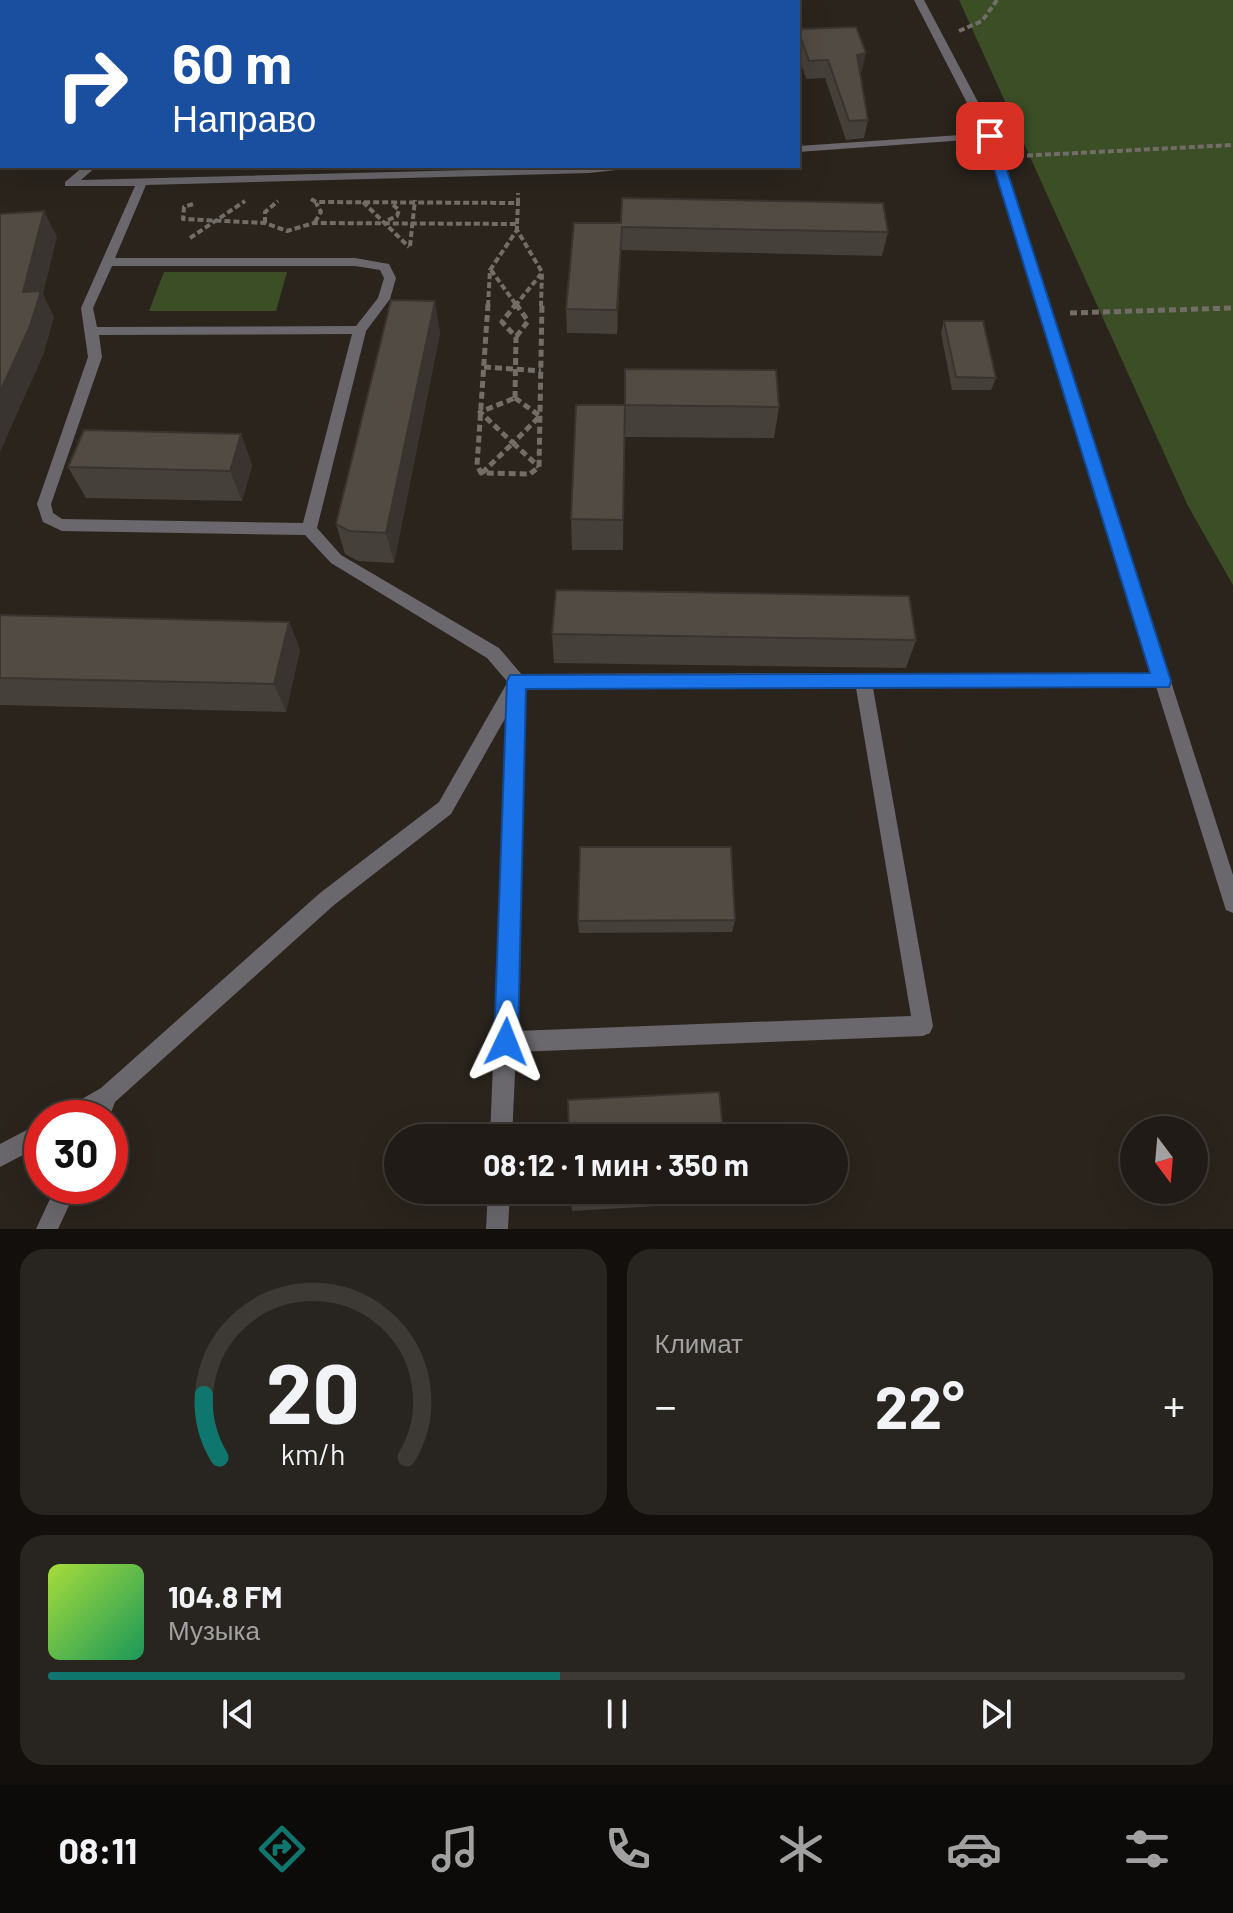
<!DOCTYPE html>
<html lang="ru">
<meta charset="utf-8">
<style>
body{margin:0;font-family:Barlow,sans-serif;background:#28241f;color:#f1f3f6;height:100vh;display:flex;flex-direction:column;font-size:30px;white-space:nowrap}
*{box-sizing:border-box;margin:0}
p{font-size:26px;color:#a2a1a1}
.icon{flex:none;width:44px;height:44px;fill:none;stroke:currentColor;stroke-width:2;stroke-linecap:round;stroke-linejoin:round}
.map{position:relative;height:1229px;overflow:hidden}
.details{display:flex;flex-direction:column;gap:20px;padding:20px;background:#120f0c;flex:1}
.details>*{flex:none}
.guide{position:absolute;left:0px;top:0px;width:800px;height:168px;box-shadow:0 8px 32px #0002,0 0 0 2px #3d3935;background:#1a4fa0;color:#fff;overflow:hidden}
.needle{width:52px;rotate:164deg}
.buttons{position:absolute;left:1120px;top:1116px;display:grid;gap:16px}
.buttons a{display:grid;place-items:center;width:88px;height:88px;border-radius:50%;background:#201b16;box-shadow:0 8px 32px #0002,0 0 0 2px #3d3935;font-size:40px}
.speed{position:absolute;left:24px;top:1100px;display:flex;gap:16px;font-size:40px;font-weight:700;text-align:center}
.speed>*{display:grid;place-content:center;width:104px;height:104px;border-radius:50%;background:#201b16;box-shadow:0 8px 32px #0002,0 0 0 2px #3d3935;line-height:1}
.speed .limit{border:12px solid #d22;background:#fff;color:#111}
.pin{position:absolute;display:grid;place-items:center;width:68px;height:68px;color:#fff;margin:-34px;border-radius:16px;box-shadow:0 4px 12px #0006}
.me{position:absolute;width:88px;margin:-44px;rotate:2deg;stroke-linejoin:round;filter:drop-shadow(0 0 6px #0008)}
.turn{display:flex;align-items:center;gap:28px;height:168px;padding:0 40px;font-size:36px}
.turn .icon{width:104px;height:104px;stroke-width:2.5}
.turn b{display:block;font-size:56px;line-height:68px}
.big{font-size:60px;font-weight:700;line-height:1.1}
.details .widget{flex:1;display:flex;flex-direction:column;justify-content:center;gap:12px;min-width:0;padding:0 28px;border-radius:24px;background:#28241f}
.details .dial{align-items:center;gap:0}
.dial svg{height:208px;overflow:visible;fill:none;stroke:#3d3935;stroke-width:7;stroke-linecap:round;text-anchor:middle}
.dial text{fill:#f1f3f6;stroke:none}
.song{display:flex;align-items:center;gap:24px}
.cover{width:96px;height:96px;border-radius:12px;background:linear-gradient(135deg,hsl(80 70% 55%),hsl(150 70% 35%))}
.played{height:8px;border-radius:4px;background:linear-gradient(90deg,#0f766e 45%,#3d3935 45%)}
.keys{display:flex;justify-content:space-around;direction:ltr}
.heat{display:flex;justify-content:space-between;align-items:center;font-size:44px;direction:ltr}
.details .tiles{flex:1;display:grid;gap:20px;grid-template-columns:1fr 1fr}
.widget:last-child{grid-column:span 2}
.trip{position:absolute;left:384px;top:1124px;width:464px;height:80px;border-radius:40px;background:#201b16;box-shadow:0 8px 32px #0002,0 0 0 2px #3d3935;font-weight:700;line-height:80px;text-align:center}
.tabs{display:flex;height:128px;justify-content:space-around;align-items:center;background:#0d0b09;color:#a2a1a1}
.tabs .icon{width:56px;height:56px}
.tabs .current{color:#0f766e}
.tabs b{font-size:36px;color:#f1f3f6}
.map>svg:first-child{display:block}
</style>
<div class="map">
<svg width="1233" height="1229" viewBox="0 0 1233 1229">
<rect width="100%" height="100%" fill="#2a241d"/>
<g fill="#3b4e26">
<polygon points="959,0 1233,0 1233,585 1188,506"/>
<polygon points="164,272 287,272 276,311 149,311"/>
</g>
<g fill="none" stroke-linecap="round" stroke-linejoin="round">
<polygon fill="#376b8d" fill-rule="evenodd" points="167,0 210,0 165,2"/>
<g stroke="#726d67" stroke-width="4" stroke-dasharray="6 3" stroke-linecap="butt">
<polyline points="959,31 982,21 997,0"/>
<polyline points="1018,156 1233,145"/>
<polyline points="311,199 316,202 518,203 518,193"/>
<polyline points="363,202 409,247"/>
<polyline points="193,204 184,207 183,219 265,223 287,231 314,223 517,224 517,230"/>
<polyline points="388,220 397,216 399,210 392,204"/>
<polyline points="315,222 321,212 316,203"/>
<polyline points="265,223 265,212 278,201"/>
<polyline points="517,224 518,203"/>
<polyline points="190,238 245,201"/>
<polyline points="410,246 415,200"/>
<polyline points="491,270 517,306"/>
<polyline points="488,306 490,270 517,230 542,272 541,306"/>
<polyline points="515,306 541,274"/>
</g>
<g stroke="#726d67" stroke-width="5" stroke-dasharray="7 4" stroke-linecap="butt">
<polyline points="488,304 477,465 481,473 530,474 539,467 542,304"/>
<polyline points="516,304 528,321 516,337"/>
<polyline points="1070,313 1233,308"/>
<polyline points="484,367 541,371"/>
<polyline points="515,398 516,337 502,322 516,304"/>
<polygon points="515,398 540,416 513,443 480,412"/>
<polyline points="513,443 539,467"/>
<polyline points="482,473 513,443"/>
</g>
<g fill="#6a686c" fill-rule="evenodd">
<polygon points="990,133 994,134 994,138 798,152 798,146"/>
<path d="M84,166H97L81,180L632,166L626,169L589,173L146,185L115,258H355L389,264L396,278L390,299L366,331L317,528L341,555L499,648L523,676L525,681L523,686L517,688L511,686L487,658L331,563L305,535L62,531L43,522L37,504L88,357L81,308L135,186H65V182ZM112,266H355L380,270L384,278L378,298L356,326L97,327L93,308ZM352,334L303,523L62,519L53,513L51,504L102,357L99,335Z"/>
</g>
<g fill="#6a686c" fill-rule="evenodd">
<path d="M863,673L1162,674L1168,676L1170,681L1168,686L1162,688H873L933,1026L930,1033L923,1036L516,1052L512,1138H490L507,715L451,814L334,905L115,1102L109,1118H57L61,1111L101,1088L320,893L439,802L511,676L517,674ZM524,688H856L911,1016L516,1031Z"/>
<polygon points="42,1122 42,1145 0,1167 0,1144"/>
<polygon points="56,1186 78,1186 58,1229 36,1229"/>
<polygon points="488,1190 510,1190 508,1229 486,1229"/>
</g>
<polygon fill="#6a686c" fill-rule="evenodd" points="914,0 924,0 996,136 1233,875 1233,913 1226,910 1224,904 984,136"/>
</g>
<g fill="#46403a">
<polygon points="798,29 862,71 860,72 868,120 864,138 846,140 825,78 806,79 798,54"/>
<polygon points="574,223 888,232 882,256 621,250 617,334 567,333 566,309"/>
<polygon points="944,321 996,378 991,390 952,390 941,333"/>
<polygon points="440,333 394,563 358,561 345,554 336,524"/>
<polygon points="576,405 779,407 774,438 624,437 623,550 572,550 571,519"/>
<polygon points="241,434 252,465 242,501 86,498 68,467"/>
<polygon points="0,615 289,622 300,650 286,712 0,705"/>
<polygon points="552,634 916,640 906,668 554,663"/>
<polygon points="735,920 732,932 579,933 578,921"/>
<polygon points="730,1195 727,1202 572,1211 571,1204"/>
</g>
<g fill="#39342f">
<polygon points="866,53 862,71 854,73 857,55"/>
<polygon points="44,211 57,237 43,294 54,317 44,353 0,452 0,392 23,292"/>
<polygon points="622,227 621,250 617,334 617,310"/>
<polygon points="435,301 440,333 394,563 386,533"/>
<polygon points="241,434 252,465 242,501 230,471"/>
<polygon points="289,622 300,650 286,712 274,684"/>
</g>
<g fill="#514b43" stroke="#39342f" stroke-width="2">
<polygon points="856,27 866,53 857,55 868,120 849,121 828,60 809,61 798,29"/>
<polygon points="622,198 883,203 888,232 622,227 617,310 566,309 574,223 621,223"/>
<polygon points="44,211 23,292 41,291 30,326 0,392 0,214"/>
<polygon points="391,300 435,301 386,533 349,531 336,524"/>
<polygon points="944,321 983,321 996,378 956,377"/>
<polygon points="625,369 776,370 779,407 625,405"/>
<polygon points="576,405 625,405 623,520 571,519"/>
<polygon points="84,430 241,434 230,471 68,467"/>
<polygon points="556,590 909,596 916,640 552,634"/>
<polygon points="0,615 289,622 274,684 0,678"/>
<polygon points="580,847 731,847 735,920 578,921"/>
<polygon points="719,1092 724,1138 569,1138 568,1100"/>
<polygon points="570,1190 729,1190 730,1195 571,1204"/>
</g>
<polygon fill="#1a73e8" stroke="#114b97" stroke-width="2" points="990,132 996,136 1171,681 1169,687 526,689 518,1042 514,1050 506,1054 498,1050 494,1042 507,681 510,675 1150,673 984,136"/>
</svg>
<div class="buttons">
<a><svg class="needle" viewBox="-14 -14 28 28"><path d="M0-13l5 13h-10z" fill="#e53935"/><path d="M0 13l5-13h-10z" fill="#a2a1a1"/></svg></a>
</div>
<div class="speed"><div class="limit">30</div></div>
<div class="pin" style="left:990px;top:136px;background:#d93025"><svg class="icon" aria-label="arrive" viewBox="0 0 24 24"><path d="M6 21V4h12l-3 4 3 4H6"/></svg></div>
<svg class="me" style="left:506px;top:1042px" viewBox="-20 -20 40 40"><path d="M0-17L14 15 0 8-14 15z" fill="#1a73e8" stroke="#fff" stroke-width="4"/></svg>
<div class="trip">08:12 · 1 мин · 350 m</div>
<div class="guide">
<div class="turn"><svg class="icon" aria-label="right" viewBox="0 0 24 24"><path d="M7 20v-9h11M14 6l5 5-5 5"/></svg><div><b>60 m</b>Направо</div></div>
</div>
</div>
<section class="details">
<div class="tiles">
<div class="widget dial"><svg viewBox="0 0 100 80">
<path d="M14 69A42 42 0 1 1 86 69"/>
<path d="M14 69A42 42 0 0 1 8 45" stroke="#0f766e"/>
<text x="50" y="56" font-size="32" font-weight="700">20</text>
<text x="50" y="72" font-size="11">km/h</text>
</svg></div>
<div class="widget"><p>Климат</p>
<div class="heat"><a>−</a><b class="big">22°</b><a>+</a></div>
</div>
<div class="widget">
<div class="song"><i class="cover"></i><div><b>104.8 FM</b><p>Музыка</p></div></div>
<div class="played"></div>
<div class="keys"><svg class="icon" aria-label="previous" viewBox="0 0 24 24"><path d="M18 5L8 12l10 7zM5 5v14"/></svg><svg class="icon" aria-label="pause" viewBox="0 0 24 24"><path d="M8 5v14M16 5v14"/></svg><svg class="icon" aria-label="next" viewBox="0 0 24 24"><path d="M6 5l10 7-10 7zM19 5v14"/></svg></div>
</div>
</div>
</section>
<nav class="tabs">
<b>08:11</b>
<svg class="icon current" aria-label="directions" viewBox="0 0 24 24"><path d="M12 3l9 9-9 9-9-9zM9 14v-3h6M13 9l2 2-2 2"/></svg>
<svg class="icon" aria-label="music" viewBox="0 0 24 24"><path d="M9 18V5l10-2v13"/><circle cx="6" cy="18" r="3"/><circle cx="16" cy="16" r="3"/></svg>
<svg class="icon" aria-label="phone" viewBox="0 0 24 24"><path d="M5 4h4l2 5-3 2q2 4 5 5l2-3 5 2v4C11 20 4 13 5 4z"/></svg>
<svg class="icon" aria-label="climate" viewBox="0 0 24 24"><path d="M12 3v18M4 7l16 10M4 17L20 7"/></svg>
<svg class="icon" aria-label="car" viewBox="0 0 24 24"><path d="M5 17H2v-5l4-1 3-4h7l3 4 3 1v5h-3M9 17h6M6 11h13"/><circle cx="7" cy="17" r="2"/><circle cx="17" cy="17" r="2"/></svg>
<svg class="icon" aria-label="filters" viewBox="0 0 24 24"><path d="M4 7h16M4 17h16"/><circle cx="9" cy="7" r="2"/><circle cx="15" cy="17" r="2"/></svg>
</nav>
